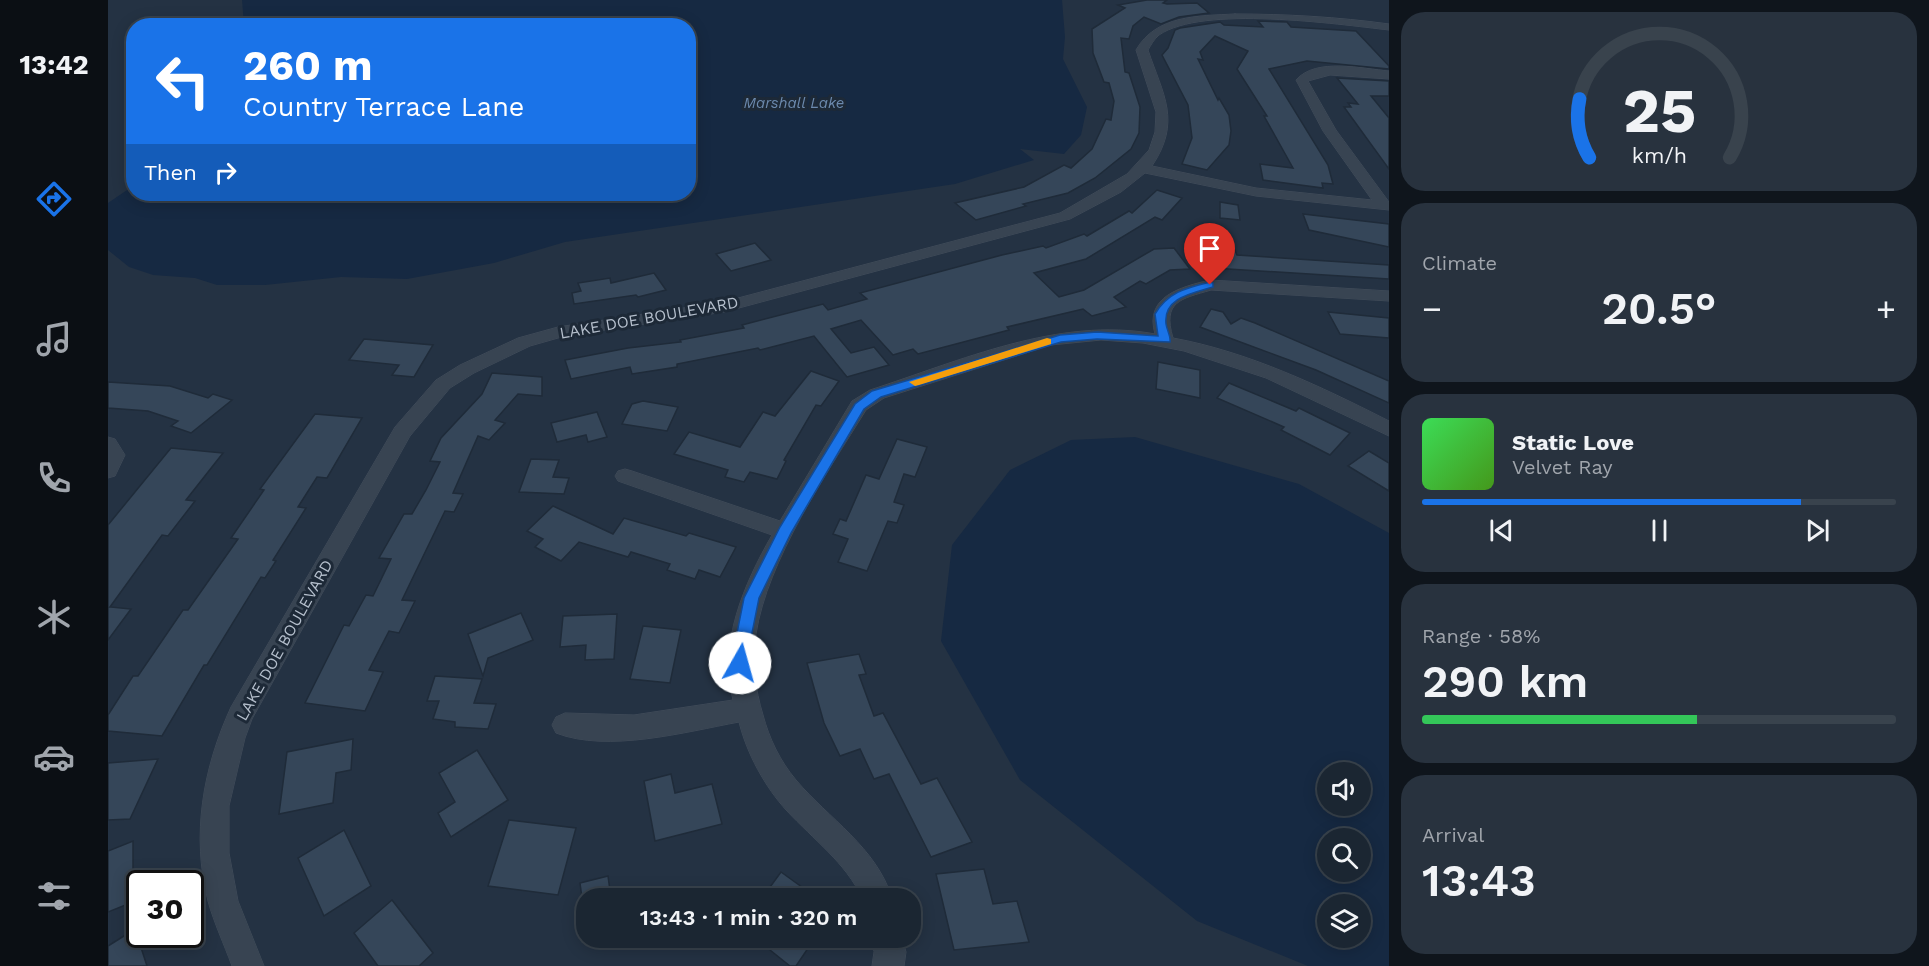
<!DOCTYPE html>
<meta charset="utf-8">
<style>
body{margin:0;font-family:"Work Sans",sans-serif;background:#28323e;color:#f1f3f6;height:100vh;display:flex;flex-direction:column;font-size:22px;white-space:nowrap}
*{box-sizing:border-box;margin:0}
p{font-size:20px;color:#a0a5ac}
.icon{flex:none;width:33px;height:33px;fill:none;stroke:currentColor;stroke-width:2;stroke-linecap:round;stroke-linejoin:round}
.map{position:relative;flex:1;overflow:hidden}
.sheet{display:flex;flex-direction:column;gap:12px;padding:12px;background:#0f151c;width:540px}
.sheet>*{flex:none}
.banner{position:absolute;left:18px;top:18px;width:570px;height:183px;border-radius:24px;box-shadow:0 3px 15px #0003,0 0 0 2px #39434d;background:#1a73e8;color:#fff;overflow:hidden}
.controls{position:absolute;left:1209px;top:762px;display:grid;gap:12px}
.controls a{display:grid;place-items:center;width:54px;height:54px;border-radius:50%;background:#1b2632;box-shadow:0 3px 15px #0003,0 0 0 2px #39434d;font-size:30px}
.speed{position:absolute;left:18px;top:870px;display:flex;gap:12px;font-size:30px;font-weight:700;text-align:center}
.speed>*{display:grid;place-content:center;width:78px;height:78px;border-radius:50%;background:#1b2632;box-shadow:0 3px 15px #0003,0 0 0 2px #39434d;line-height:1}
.speed .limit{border:3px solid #111;border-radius:9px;background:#fff;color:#111}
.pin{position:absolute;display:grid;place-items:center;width:51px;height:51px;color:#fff;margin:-62px -26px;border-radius:50% 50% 50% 0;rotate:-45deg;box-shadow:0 0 6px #0007}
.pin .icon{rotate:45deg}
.me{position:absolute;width:66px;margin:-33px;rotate:7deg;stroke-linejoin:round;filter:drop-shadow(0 0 4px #0008)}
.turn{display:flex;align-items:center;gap:21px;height:126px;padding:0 18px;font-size:27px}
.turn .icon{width:78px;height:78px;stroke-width:2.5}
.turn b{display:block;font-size:42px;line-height:51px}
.then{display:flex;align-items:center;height:57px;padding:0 18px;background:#0003;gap:12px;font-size:22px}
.big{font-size:45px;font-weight:600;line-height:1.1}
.sheet .widget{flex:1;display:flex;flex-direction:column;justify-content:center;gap:9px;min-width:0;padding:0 21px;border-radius:24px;background:#28323e}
.sheet .dial{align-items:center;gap:0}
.dial svg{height:156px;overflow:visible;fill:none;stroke:#39434d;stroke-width:7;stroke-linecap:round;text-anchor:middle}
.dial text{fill:#f1f3f6;stroke:none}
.song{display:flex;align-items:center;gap:18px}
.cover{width:72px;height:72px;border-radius:9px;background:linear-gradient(135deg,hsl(130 70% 55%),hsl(100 70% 35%))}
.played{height:6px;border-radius:3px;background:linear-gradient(90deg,#1a73e8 80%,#39434d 80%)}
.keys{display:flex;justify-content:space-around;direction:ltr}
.heat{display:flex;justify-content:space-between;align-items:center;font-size:33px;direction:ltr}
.charge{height:9px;border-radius:4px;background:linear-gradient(90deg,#34c759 58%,#39434d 0)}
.trip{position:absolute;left:468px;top:888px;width:345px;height:60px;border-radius:24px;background:#1b2632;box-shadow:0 3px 15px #0003,0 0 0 2px #39434d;font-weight:600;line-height:60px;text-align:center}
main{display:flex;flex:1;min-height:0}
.menu{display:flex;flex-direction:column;width:108px;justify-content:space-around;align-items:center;background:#0b0f14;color:#a0a5ac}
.menu .icon{width:42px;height:42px}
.menu .selected{color:#1a73e8}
.menu b{font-size:27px;color:#f1f3f6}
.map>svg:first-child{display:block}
</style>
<main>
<nav class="menu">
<b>13:42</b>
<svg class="icon selected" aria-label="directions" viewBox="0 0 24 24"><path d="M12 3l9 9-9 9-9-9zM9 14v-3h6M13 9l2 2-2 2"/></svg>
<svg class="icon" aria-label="music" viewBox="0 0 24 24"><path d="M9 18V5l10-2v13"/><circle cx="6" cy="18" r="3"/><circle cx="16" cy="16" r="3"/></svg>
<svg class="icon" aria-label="phone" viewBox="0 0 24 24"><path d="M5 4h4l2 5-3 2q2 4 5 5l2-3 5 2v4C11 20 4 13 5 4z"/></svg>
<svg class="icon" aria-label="climate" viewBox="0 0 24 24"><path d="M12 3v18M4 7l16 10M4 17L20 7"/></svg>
<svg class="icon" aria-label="car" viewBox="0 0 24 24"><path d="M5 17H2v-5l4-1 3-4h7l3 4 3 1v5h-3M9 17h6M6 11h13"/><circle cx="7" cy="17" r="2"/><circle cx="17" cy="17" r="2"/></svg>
<svg class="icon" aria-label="filters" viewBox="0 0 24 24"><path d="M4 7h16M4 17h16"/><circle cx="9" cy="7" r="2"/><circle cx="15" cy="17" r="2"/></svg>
</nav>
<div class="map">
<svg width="1281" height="966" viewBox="0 0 1281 966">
<rect width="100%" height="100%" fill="#243243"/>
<g fill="#162942" fill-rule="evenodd">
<polygon points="134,0 954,0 957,37 955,59 979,107 973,135 956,154 912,149 926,160 847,184 457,242 386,263 299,279 233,277 157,285 109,285 87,278 45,275 21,267 0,250 0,203 25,186 26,194 580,194 580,26 136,25"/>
<path d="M1027,437L1191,484L1281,533V966H1200L1089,921L912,780L833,641L844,545L902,470L963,440ZM1220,772H1252V806H1220ZM1220,838H1252V872H1220ZM1220,904H1252V938H1220Z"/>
</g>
<g fill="#354659" stroke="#1f2b39" stroke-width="1.5">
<polygon points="1039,0 1059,0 1055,3 1059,4 1089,3 1101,13 1071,17 1053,24 1036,17 1025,26 1021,39 1013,38 1017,72 1021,73 1032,107 1031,133 1023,149 987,178 960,193 915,204 918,206 868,220 847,203 916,187 956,165 963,168 984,149 998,119 1003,120 1006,101 1001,83 996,82 985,53 984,29 1017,8 1010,5"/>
<polygon points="1150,21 1179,22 1183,27 1248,31 1281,66 1281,69 1199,61 1161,69 1220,165 1225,184 1214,183 1215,188 1155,180 1152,164 1185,168 1156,116 1159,116 1129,69 1140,51 1107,36 1092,52 1095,60 1090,59 1110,100 1111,98 1121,115 1123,131 1121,145 1099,170 1074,164 1084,138 1080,105 1054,55 1060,48 1067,30 1072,28 1112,22 1116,25 1155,27"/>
<polygon points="1229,78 1281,81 1281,96 1263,96 1281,118 1281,169 1236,107 1243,107 1240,103 1250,104"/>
<polygon points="1049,190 1074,198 1054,220 1047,217 978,259 926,273 951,297 976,290 1046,249 1066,248 1082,269 1062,270 1038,284 1032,281 1006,297 1018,307 984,316 975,309 899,327 901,330 810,354 805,349 785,355 753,320 723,329 743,353 766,347 781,365 739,377 706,336 652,350 650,348 569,364 569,367 524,374 522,367 463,379 457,360 520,348 573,342 572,340 636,328 634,325 715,304 720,310 759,299 752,293 894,255 935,246 938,248 976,234 979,236 1021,211 1024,213"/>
<polygon points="1112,202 1130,205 1132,220 1112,218"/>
<polygon points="1195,214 1281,224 1281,247 1201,230"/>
<polygon points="647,243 663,260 623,271 608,254"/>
<polygon points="1095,246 1126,248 1129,255 1281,265 1281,279 1104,268"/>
<polygon points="546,273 558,290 530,297 528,295 466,304 464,293 473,291 470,283 502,278 503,283"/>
<polygon points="1103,309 1115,312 1123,324 1133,318 1147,323 1281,381 1281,403 1208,370 1092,327"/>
<polygon points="1220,312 1281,318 1281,338 1232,334"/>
<polygon points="256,339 325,345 306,377 284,375 291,365 241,360"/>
<polygon points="1050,362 1092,370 1092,398 1048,389"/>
<polygon points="703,371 731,381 713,406 708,405 676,460 678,461 669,479 642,472 636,482 617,477 620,470 566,454 581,432 632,447 655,412 667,416"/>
<polygon points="384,373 434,377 434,396 410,394 387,420 397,423 381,440 370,436 345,493 355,494 346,512 337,511 294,600 307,601 291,633 281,631 261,670 275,672 257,711 197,703 236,625 241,626 258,595 265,596 283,559 271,558 296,514 304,514 318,490 332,462 322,461 333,438 374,394"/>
<polygon points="0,382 62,386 100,398 105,394 124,400 83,433 63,426 70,421 40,411 0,408"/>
<polygon points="1121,383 1188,411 1191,408 1242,433 1222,455 1173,430 1176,427 1109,398"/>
<polygon points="535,401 570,407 559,431 514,424 524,404"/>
<polygon points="489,412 499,437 480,442 478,435 449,442 443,423"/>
<polygon points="207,414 254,418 219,478 209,477 190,507 198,508 165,560 168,561 157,578 153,577 99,665 96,665 54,736 0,731 0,715 25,676 30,676 75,610 80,610 130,539 123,538 156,490 152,489"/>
<polygon points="789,439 819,447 807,477 796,474 786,502 796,505 789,523 780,521 759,571 730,562 740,539 725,534 732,519 738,521 758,475 771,479"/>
<polygon points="63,448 115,453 78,500 87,501 60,536 54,535 2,607 23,609 0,640 0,525"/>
<polygon points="1261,451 1281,463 1281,491 1240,466"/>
<polygon points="423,459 451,460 445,477 461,478 456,494 411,492"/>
<polygon points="445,506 505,534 516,518 578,536 581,533 628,547 612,577 591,570 587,579 559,570 562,564 523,552 520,557 471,542 453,561 427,547 435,539 419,531"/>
<polygon points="413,613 425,640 380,658 375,676 360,634"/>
<polygon points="509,614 506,659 477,660 478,645 452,647 455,616"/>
<polygon points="535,626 573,630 562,683 522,679"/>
<polygon points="751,654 758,674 751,675 766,716 775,713 813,784 829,778 864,842 823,857 781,774 766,779 752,749 732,756 716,723 699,663"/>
<polygon points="327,676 374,679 366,703 388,704 380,729 347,727 347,722 325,719 331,701 319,701"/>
<polygon points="245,739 243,770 228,773 225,803 171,814 179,752"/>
<polygon points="369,750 400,800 343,837 330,813 347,802 331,773"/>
<polygon points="50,759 22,819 0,820 0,763"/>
<polygon points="563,774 567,793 604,784 614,824 547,841 536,781"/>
<polygon points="401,820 468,828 450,895 380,886"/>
<polygon points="236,830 263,886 216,916 190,858"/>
<polygon points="25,841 25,902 0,912 0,851"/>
<polygon points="876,869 885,904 909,901 921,942 846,950 828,874"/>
<polygon points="673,872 709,898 654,898"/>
<polygon points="500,876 503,898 474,898 472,883"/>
<polygon points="284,900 325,953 311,966 270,966 246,933"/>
<polygon points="27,929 39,966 0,966 0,946"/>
<polygon points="647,938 707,938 688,966 682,966"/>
</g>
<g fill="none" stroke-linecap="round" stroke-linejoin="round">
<defs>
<g id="minor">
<path d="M1127,14C1178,14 1230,17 1281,24V30C1229,24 1094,5 1051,35C1046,39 1043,45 1040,50C1055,95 1074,121 1044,166L1148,188L1264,200L1215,131L1188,80C1208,57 1255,69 1281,71V79L1222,75L1200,81L1228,130L1281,202V210L1148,196L1037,173L1013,192L962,219L616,312L457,336L422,346L366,373L342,388L302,436L144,719L137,738L121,806V853L130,901L156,966H124C116,944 106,923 100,901C83,835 95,768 123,707L287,427L328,380L352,365L410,338L450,327L615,302L952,213L1019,174L1041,150L1047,132L1048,112L1028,50C1048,15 1090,16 1127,14Z"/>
<path d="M1102,280L1281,291V301L1103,290C1073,299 1054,301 1065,338C1141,352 1212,386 1281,421V436L1158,378L1076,351L1035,343L993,340L943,345L776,398L758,410C719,473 659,561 648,634C644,662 647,689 655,715C661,738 672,761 688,780C721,819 768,847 784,898H754C738,863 705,839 679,811C657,787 639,754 631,722C577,732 500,753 448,733L444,725L448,717L457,713L526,715L625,700C610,643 636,584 664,535L510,481L507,476L510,471L517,469L524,471L672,521L744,401L762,390C852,361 951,316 1047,334C1036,296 1073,287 1102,280Z"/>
<polygon points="0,437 7,439 17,455 7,476 0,478"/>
<polygon points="763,938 794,938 798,952 796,966 764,966 766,952"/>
</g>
</defs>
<use href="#minor" stroke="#424d5b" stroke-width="1"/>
<use href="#minor" fill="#384452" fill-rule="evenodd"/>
</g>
<path fill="#1a73e8" stroke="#114b97" stroke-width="1.5" d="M1102,282L1105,283V287C1086,293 1055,297 1058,324C1059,331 1063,336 1062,342L989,339L953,342L773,397L756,409L683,533L651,598L637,668H626L623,663L636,598L672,527L747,404L764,391L952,335L989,332L1050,336L1047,314C1060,292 1078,288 1102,282Z"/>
<polygon fill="#f59e0b" points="939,338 943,339 943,344 811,385 807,386 801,382"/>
<g text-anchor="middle" stroke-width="6" stroke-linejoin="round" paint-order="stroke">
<g font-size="15" font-style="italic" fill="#6c8aae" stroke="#1d2937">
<text x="686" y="108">Marshall Lake</text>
</g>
<g font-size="16" fill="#b5bfcc" stroke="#1d2937">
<text transform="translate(541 317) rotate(-10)" y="6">LAKE DOE BOULEVARD</text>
<text transform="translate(176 640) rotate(-61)" y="6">LAKE DOE BOULEVARD</text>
</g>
</g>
</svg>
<div class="controls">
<a><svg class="icon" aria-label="sound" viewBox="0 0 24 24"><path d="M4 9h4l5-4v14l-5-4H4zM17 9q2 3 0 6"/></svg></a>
<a><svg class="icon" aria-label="search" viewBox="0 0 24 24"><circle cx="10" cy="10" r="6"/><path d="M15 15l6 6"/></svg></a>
<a><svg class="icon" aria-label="layers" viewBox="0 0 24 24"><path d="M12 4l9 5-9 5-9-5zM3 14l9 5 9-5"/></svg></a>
</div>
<div class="speed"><div class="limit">30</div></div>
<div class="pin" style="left:1102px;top:285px;background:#d93025"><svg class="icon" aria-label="arrive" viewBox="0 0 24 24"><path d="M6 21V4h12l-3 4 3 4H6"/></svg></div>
<svg class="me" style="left:632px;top:663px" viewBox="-20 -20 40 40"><circle r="19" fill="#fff"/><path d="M0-13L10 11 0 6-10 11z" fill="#1a73e8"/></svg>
<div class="trip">13:43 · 1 min · 320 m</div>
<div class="banner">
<div class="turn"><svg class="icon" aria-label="left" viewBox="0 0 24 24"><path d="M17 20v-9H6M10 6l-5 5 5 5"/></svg><div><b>260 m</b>Country Terrace Lane</div></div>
<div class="then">Then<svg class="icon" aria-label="right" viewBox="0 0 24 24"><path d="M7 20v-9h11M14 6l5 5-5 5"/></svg></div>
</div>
</div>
<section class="sheet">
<div class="widget dial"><svg viewBox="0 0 100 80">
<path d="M14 69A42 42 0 1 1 86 69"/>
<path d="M14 69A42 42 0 0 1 9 39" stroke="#1a73e8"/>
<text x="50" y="56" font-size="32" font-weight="700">25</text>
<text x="50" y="72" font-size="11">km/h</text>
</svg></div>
<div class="widget"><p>Climate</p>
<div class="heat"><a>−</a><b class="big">20.5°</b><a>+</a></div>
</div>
<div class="widget">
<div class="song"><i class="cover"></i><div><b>Static Love</b><p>Velvet Ray</p></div></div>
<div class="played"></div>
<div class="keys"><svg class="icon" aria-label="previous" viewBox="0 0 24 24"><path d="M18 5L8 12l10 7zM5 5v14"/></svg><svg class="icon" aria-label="pause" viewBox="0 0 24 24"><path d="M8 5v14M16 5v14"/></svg><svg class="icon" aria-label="next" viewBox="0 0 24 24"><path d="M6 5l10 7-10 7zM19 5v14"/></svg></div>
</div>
<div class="widget"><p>Range · 58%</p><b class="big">290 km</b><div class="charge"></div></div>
<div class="widget"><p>Arrival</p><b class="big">13:43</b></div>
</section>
</main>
